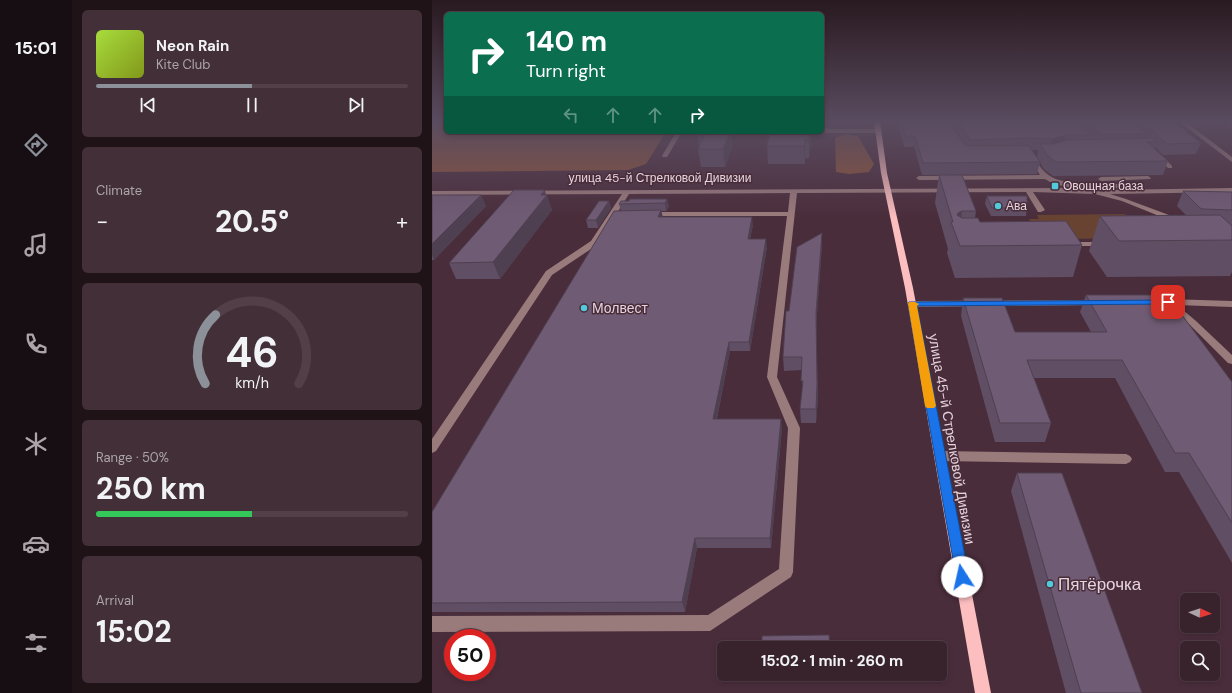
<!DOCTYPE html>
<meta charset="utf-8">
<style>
body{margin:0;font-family:"DM Sans",sans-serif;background:#432f38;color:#f1f3f6;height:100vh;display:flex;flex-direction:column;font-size:15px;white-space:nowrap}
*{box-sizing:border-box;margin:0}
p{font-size:13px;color:#aba4a9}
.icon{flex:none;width:22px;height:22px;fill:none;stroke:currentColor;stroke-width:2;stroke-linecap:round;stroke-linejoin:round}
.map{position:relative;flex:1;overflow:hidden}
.drawer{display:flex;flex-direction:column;gap:10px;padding:10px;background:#1f1318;width:360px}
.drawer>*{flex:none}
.banner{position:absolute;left:12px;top:12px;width:380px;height:122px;border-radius:6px;box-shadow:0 2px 6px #0003,0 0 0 1px #523f48;background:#0b6e4f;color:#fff;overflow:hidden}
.needle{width:26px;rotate:94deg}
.controls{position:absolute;left:748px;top:593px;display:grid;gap:8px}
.controls a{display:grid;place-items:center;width:40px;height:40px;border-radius:6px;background:#38222c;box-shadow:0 2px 6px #0003,0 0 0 1px #523f48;font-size:20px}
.speed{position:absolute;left:12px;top:629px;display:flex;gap:8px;font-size:20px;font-weight:700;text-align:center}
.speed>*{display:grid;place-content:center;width:52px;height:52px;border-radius:50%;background:#38222c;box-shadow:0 2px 6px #0003,0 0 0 1px #523f48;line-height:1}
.speed .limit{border:6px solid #d22;background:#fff;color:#111}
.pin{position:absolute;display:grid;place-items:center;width:34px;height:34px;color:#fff;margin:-17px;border-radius:8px;box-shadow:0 2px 6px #0006}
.me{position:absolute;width:44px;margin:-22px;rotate:350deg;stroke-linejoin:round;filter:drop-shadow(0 0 3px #0008)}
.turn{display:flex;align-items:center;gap:14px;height:84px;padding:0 16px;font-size:18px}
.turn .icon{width:52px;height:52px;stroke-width:2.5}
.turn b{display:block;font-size:28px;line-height:34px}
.lanes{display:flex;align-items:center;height:38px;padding:0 16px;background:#0003;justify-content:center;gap:20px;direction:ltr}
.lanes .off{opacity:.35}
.big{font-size:30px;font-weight:700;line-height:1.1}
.drawer .card{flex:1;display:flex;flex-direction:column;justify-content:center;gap:6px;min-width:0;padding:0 14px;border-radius:6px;background:#432f38}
.drawer .dial{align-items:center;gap:0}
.dial svg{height:104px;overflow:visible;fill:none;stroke:#523f48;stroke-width:7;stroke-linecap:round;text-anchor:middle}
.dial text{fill:#f1f3f6;stroke:none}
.song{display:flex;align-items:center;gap:12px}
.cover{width:48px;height:48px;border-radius:6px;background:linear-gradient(135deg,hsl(80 70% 55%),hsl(70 70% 35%))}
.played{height:4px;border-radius:2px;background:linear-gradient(90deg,#8c9099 50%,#523f48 50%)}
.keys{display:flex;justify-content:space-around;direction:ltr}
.heat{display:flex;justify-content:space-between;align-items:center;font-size:22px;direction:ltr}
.charge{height:6px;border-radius:3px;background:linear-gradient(90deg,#34c759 50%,#523f48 0)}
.trip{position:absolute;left:285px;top:641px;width:230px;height:40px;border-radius:6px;background:#38222c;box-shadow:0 2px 6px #0003,0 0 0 1px #523f48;font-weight:700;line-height:40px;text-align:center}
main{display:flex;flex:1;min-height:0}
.dock{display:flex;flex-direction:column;width:72px;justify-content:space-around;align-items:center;background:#160e12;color:#aba4a9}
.dock .icon{width:28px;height:28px}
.dock .current{color:#8c9099}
.dock b{font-size:18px;color:#f1f3f6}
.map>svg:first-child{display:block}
</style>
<main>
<nav class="dock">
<b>15:01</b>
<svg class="icon current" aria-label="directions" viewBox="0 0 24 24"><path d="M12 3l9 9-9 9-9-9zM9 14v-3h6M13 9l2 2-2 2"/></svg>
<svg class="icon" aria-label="music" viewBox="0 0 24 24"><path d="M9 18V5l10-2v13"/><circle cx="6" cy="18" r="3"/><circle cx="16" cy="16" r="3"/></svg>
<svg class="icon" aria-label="phone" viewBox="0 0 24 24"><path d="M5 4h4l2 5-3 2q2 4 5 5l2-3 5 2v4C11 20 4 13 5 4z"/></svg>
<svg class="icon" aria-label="climate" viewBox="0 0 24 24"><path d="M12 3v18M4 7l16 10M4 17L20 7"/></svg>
<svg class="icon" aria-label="car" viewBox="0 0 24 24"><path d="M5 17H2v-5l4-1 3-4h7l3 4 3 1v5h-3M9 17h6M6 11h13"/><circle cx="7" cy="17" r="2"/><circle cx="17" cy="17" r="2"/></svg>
<svg class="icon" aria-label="filters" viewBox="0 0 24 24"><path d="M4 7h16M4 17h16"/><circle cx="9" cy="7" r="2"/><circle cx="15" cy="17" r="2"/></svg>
</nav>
<section class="drawer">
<div class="card">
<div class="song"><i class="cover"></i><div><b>Neon Rain</b><p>Kite Club</p></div></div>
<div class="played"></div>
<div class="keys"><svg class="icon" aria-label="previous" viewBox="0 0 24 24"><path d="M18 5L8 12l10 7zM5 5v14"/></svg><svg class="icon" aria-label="pause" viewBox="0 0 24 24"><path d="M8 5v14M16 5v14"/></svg><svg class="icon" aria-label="next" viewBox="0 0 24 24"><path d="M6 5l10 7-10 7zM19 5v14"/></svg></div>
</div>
<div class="card"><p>Climate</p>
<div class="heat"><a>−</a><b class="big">20.5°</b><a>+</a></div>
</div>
<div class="card dial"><svg viewBox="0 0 100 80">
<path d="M14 69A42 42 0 1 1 86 69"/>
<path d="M14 69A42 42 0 0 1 22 16" stroke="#8c9099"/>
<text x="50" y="56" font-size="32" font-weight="700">46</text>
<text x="50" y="72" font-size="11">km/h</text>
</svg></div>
<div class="card"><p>Range · 50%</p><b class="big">250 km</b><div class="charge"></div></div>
<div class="card"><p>Arrival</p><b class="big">15:02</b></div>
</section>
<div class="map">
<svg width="800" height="693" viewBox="0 0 800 693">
<rect width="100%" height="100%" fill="#4a2d3b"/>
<polygon fill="#684332" points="692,214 741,235 743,238 608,239 597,219 607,219 605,215"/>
<g fill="#8c5439">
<polygon points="8,121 14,121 14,132 234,132 214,164 196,170 0,172 0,125"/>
<polygon points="413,134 426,136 442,164 437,172 417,174 404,172 403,138"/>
</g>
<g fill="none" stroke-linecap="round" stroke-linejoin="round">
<g fill="#9a7b7c" fill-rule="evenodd">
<polygon points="750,121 756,121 755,123 800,157 800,162 750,124"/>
<polygon points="390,127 396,128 397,129 447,129 450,131 447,133 394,133 390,131"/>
<polygon points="244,132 250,132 235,157 231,157 230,156"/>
<path d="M599,154L601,155C605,161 608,168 614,173C629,187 665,183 685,184L688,186L685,188C663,187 633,192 613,179L487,180L484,178L487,176L608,175L596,156Z"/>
<polygon points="724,154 728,154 740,166 740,168 736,168 724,156"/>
<polygon points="716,176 719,178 718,179 669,181 666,179 669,177"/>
<polygon points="632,188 663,190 672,192 675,190 800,188 800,192 678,194 694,199 745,218 746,220 742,222 690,201 663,194 601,192 613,210 609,212 606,212 594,192 365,193 345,377 368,428 361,572 359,577 278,631 0,632 0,616 276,615 347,569 356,428 335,377 355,216 217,216 213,214 217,212 356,212 358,193 197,194 165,245 120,275 4,451 0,453 0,439 114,271 159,241 190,194 0,195 0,191"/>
<polygon points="634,242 673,242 677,244 673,246 637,246 633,244"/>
<polygon points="736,299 800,301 800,307 745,305 764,321 800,355 800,364 796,363 758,325 733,304 731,302"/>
<polygon points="664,300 669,303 667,305 480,307 475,304 480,301"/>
<polygon points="508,451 694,454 698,456 700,459 698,462 694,464 508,461 504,459 502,456 504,453"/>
</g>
<polygon fill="#fcbebf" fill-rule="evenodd" points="442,121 448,121 455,173 481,288 559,693 543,693 473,288 449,173"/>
</g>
<g fill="#604e64" fill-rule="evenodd">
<path d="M466,121H741L769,143L764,154L731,155L723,147V149L736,161L731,175L621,176L612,169L608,162L605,174L490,175L482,147H472ZM599,150H606L605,158Z"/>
<polygon points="791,121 800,121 800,128"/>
<polygon points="265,132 301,132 299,138 300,148 293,167 269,167 266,149 267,147"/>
<polygon points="380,132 377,158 373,158 373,164 336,164 335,146"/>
<polygon points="507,175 544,211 543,218 548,222 650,245 641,277 523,278 515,253 516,249 503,203"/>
<polygon points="751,191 800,192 800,272 798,276 675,277 657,251 668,216 754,215 745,206"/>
<polygon points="0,195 54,206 2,260 0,260"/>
<polygon points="114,195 120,210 68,279 24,279 17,263"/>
<polygon points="555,196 595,208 594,216 559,216 553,204"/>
<polygon points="235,199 237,207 234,211 229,211 231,217 321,225 318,239 335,247 318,351 298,351 285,419 350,428 339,548 265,548 253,612 0,612 0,512 189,211 187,204"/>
<polygon points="177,201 179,208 166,228 156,228 154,220"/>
<polygon points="390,245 384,327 386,398 384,423 369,423 368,409 370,393 370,370 352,371 351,357 357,311"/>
<polygon points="654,295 800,382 800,563 747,472 733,472 683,378 602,378 619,423 613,442 563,442 529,316 531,298 583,332 659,332 648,312"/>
<polygon points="585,473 710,693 634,693 579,491"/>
</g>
<g fill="#4e4051">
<polygon points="294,132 301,132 299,138 300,148 293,167 291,149"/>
<polygon points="378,132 380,132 380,133 377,158 377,140"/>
<polygon points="634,135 631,146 618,150 620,139"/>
<polygon points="373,140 373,164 372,146"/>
<polygon points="113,190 114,196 115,195 120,210 68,279 61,262"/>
<polygon points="49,195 54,206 2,260 0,255 0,244"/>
<polygon points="235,199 237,207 234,211 233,203"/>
<polygon points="177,201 179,208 166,228 164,220"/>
<polygon points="229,210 231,218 226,217"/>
<polygon points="530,211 526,241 525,215 526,213"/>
<polygon points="320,217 321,225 316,247 316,239"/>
<polygon points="390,233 390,245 384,327 384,313"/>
<polygon points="334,239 335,247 318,351 317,342"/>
<polygon points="297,342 298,351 283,428 281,419"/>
<polygon points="385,384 386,398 384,423 384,409"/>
<polygon points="349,419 350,428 339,548 338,538"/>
<polygon points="263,538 265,548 253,612 250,602"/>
</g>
<g fill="#705b74" stroke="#4e4051">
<polygon points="469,121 517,122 534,146 597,146 608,162 491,163 483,136 473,136"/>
<polygon points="526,121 644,121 658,135 634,135 620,139 598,138 538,140"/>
<polygon points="654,121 701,121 714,134 669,134"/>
<polygon points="710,121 741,121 769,143 735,144"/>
<polygon points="274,132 298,132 291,149 266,149"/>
<polygon points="338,132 378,132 377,140 373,140 372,146 335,146"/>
<polygon points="721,138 725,142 715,142 736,161 624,162 615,155 608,144 621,144 635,140"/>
<polygon points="507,175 530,175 544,211 530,211 526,213 525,215 530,218 546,218 548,222 634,221 650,245 528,246 519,222 521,222"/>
<polygon points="82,190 113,190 109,195 115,195 61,262 17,263"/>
<polygon points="751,191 800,192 800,210 771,209 768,208"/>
<polygon points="0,195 49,195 0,244"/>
<polygon points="555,196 595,196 595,208 560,208"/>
<polygon points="198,199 235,199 233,203 187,204 189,201 197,201"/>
<polygon points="167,201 177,201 164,220 154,220"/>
<polygon points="229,210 226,217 320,217 316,239 334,239 317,342 297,342 281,419 349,419 338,538 263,538 250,602 0,603 0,512 182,211"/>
<polygon points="788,215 800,226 800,240 687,241 668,216"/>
<polygon points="390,233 384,313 385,384 384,409 368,409 371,381 369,381 370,357 351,357 354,311 357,311 365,247"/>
<polygon points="654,295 735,295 800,382 800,523 757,453 743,453 690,360 595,360 619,423 568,423 531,298 570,298 583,332 675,332"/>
<polygon points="585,473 630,473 710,693 649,693"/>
<polygon points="397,635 398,648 330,648 330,636"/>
</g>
<linearGradient id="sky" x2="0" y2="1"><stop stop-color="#291920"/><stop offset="0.56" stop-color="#5a4c60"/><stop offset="1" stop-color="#5a4c60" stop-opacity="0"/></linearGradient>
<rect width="800" height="218" fill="url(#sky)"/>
<polygon fill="#1a73e8" stroke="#114b97" points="736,300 740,302 739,304 485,306 537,577 535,582 530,584 525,582 476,304 477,302"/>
<polygon fill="#f59e0b" points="477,302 483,302 487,304 485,306 504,406 502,408 495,408 493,406 476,304"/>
<g fill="#53cadc" stroke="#4a2d3b" stroke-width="1.5">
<rect x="619" y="182" width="8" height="8" rx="2"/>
<circle cx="566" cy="206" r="4"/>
<circle cx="152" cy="308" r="4"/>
<circle cx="618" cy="584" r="4"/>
</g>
<g text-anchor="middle" stroke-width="3" stroke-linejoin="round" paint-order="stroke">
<g font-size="12" fill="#e6d4dc" stroke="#4a2d3b">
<text x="228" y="182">улица 45-й Стрелковой Дивизии</text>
</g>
<g font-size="12" fill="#e6d4dc" stroke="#4a2d3b" text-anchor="start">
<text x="631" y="190">Овощная база</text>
<text x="574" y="210">Ава</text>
</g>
<g font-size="14" fill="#e6d4dc" stroke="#4a2d3b" text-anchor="start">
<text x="160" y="313">Молвест</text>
</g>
<g font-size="14" fill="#e6d4dc" stroke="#4a2d3b">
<text transform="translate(520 439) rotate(80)" y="5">улица 45-й Стрелковой Дивизии</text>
</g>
<g font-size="17" fill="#e6d4dc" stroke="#4a2d3b" text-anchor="start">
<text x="626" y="590">Пятёрочка</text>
</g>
</g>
</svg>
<div class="controls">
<a><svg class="needle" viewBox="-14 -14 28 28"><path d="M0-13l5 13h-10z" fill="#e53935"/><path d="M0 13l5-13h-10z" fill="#aba4a9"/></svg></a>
<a><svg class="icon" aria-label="search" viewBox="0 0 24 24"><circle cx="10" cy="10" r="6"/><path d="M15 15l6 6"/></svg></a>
</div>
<div class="speed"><div class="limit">50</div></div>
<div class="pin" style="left:736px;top:302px;background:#d93025"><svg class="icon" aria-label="arrive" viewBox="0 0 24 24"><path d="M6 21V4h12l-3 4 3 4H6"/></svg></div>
<svg class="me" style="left:530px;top:577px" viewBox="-20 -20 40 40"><circle r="19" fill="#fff"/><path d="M0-13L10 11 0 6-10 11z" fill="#1a73e8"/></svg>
<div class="trip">15:02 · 1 min · 260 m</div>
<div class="banner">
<div class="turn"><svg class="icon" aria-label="right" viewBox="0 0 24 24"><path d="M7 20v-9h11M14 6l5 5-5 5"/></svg><div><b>140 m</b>Turn right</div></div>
<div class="lanes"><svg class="icon off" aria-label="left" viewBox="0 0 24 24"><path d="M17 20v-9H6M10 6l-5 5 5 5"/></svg><svg class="icon off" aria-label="ahead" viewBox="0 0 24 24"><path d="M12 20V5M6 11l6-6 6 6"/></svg><svg class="icon off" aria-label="ahead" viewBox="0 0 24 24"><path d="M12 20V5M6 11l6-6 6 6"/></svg><svg class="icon" aria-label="right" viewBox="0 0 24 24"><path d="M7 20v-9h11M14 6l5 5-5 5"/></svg></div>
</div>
</div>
</main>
